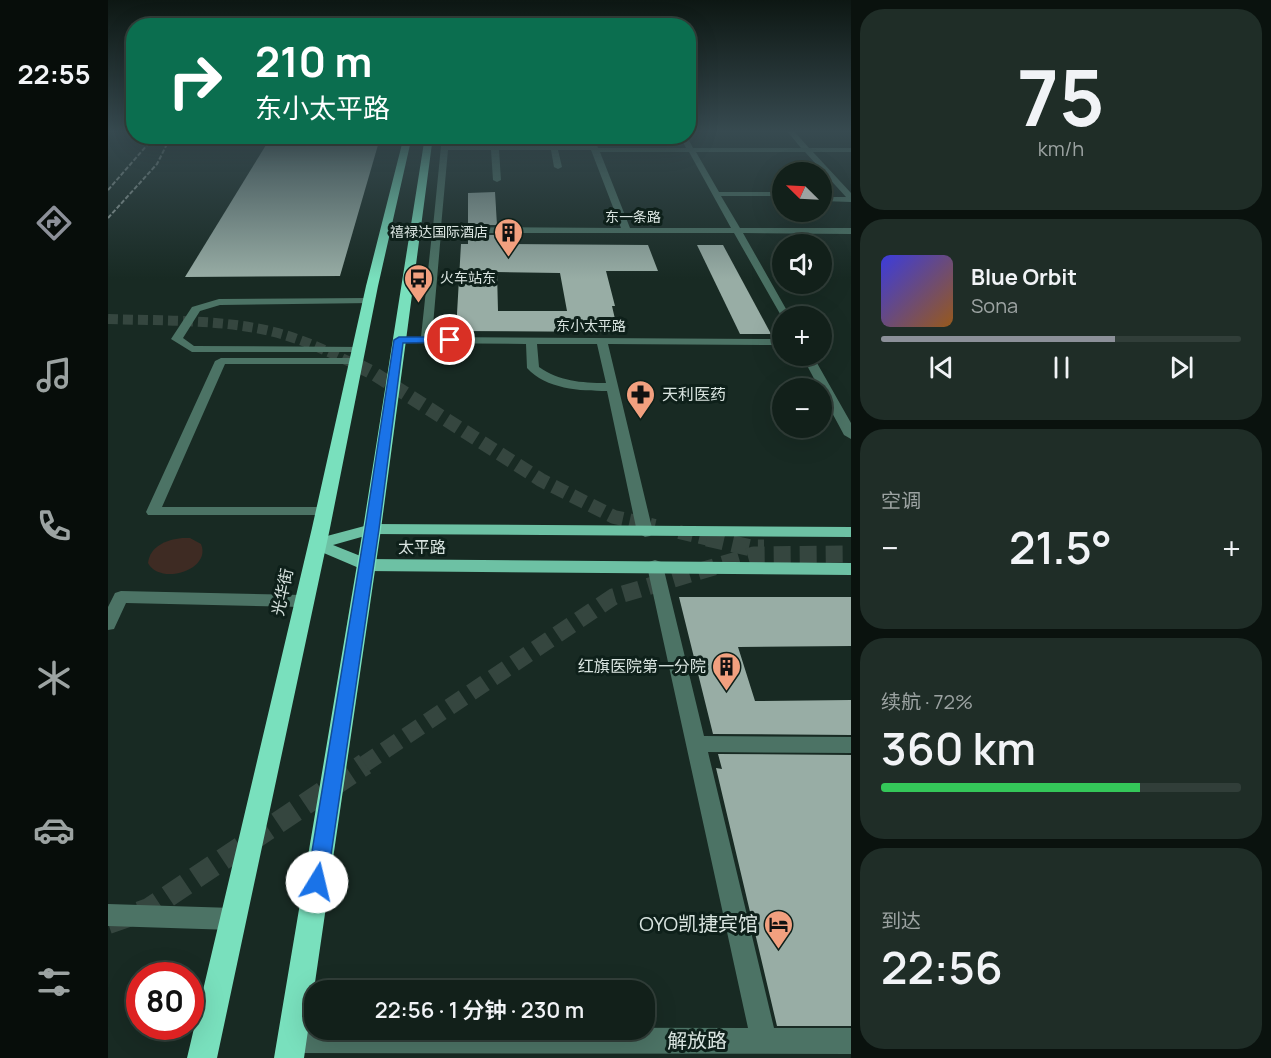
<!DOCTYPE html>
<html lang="zh">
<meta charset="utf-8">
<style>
body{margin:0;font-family:Manrope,"Noto Sans SC",sans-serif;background:#1f2d27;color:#f1f3f6;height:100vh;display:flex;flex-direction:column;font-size:22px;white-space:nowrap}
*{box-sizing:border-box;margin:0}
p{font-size:20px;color:#9ca3a2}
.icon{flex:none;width:33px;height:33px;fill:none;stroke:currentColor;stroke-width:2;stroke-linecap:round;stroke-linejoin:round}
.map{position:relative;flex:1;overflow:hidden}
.sheet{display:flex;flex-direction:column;gap:9px;padding:9px;background:#0a120e;width:420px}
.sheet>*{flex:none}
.banner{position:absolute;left:18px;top:18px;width:570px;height:126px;border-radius:24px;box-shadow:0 6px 24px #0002,0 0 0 2px #313e39;background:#0b6e4f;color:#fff;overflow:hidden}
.needle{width:39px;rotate:294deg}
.fabs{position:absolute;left:664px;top:162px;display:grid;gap:12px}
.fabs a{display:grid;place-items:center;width:60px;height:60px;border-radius:50%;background:#12201a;box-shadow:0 6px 24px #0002,0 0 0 2px #313e39;font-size:30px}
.speed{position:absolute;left:18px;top:962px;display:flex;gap:12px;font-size:30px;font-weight:700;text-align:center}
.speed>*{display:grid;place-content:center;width:78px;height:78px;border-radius:50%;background:#12201a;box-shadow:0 6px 24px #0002,0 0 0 2px #313e39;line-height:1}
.speed .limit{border:9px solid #d22;background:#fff;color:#111}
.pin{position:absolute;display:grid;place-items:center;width:51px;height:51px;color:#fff;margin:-26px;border:3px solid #fff;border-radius:50%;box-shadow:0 2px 6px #0007}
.me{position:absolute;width:66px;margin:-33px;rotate:9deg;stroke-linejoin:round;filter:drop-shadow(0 0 4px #0008)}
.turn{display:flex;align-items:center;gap:21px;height:126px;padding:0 30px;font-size:27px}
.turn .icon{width:78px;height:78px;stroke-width:2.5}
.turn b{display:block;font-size:42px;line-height:51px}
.big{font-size:45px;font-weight:600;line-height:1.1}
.sheet .card{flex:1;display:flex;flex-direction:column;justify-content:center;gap:9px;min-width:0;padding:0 21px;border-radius:24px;background:#1f2d27}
.sheet .dial{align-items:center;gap:0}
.dial b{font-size:78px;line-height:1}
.song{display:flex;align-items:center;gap:18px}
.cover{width:72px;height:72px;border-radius:9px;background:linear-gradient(135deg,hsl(240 70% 55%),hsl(30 70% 35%))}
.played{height:6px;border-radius:3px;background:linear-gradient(90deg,#8c9099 65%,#313e39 65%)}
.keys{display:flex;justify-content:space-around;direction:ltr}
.heat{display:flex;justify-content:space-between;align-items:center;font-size:33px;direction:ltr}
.charge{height:9px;border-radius:4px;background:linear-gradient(90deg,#34c759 72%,#313e39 0)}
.trip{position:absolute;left:196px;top:980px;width:351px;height:60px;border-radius:24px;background:#12201a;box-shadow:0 6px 24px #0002,0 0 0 2px #313e39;font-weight:600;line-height:60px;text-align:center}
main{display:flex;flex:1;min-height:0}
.menu{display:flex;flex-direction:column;width:108px;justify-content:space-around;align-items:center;background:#070d0a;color:#9ca3a2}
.menu .icon{width:42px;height:42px}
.menu .on{color:#8c9099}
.menu b{font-size:27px;color:#f1f3f6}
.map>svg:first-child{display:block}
</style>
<main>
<nav class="menu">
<b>22:55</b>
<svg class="icon on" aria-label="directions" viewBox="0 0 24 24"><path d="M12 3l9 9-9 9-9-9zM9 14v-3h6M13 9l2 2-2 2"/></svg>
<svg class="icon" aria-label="music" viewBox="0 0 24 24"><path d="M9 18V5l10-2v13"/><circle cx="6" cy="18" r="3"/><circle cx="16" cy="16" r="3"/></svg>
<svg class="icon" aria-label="phone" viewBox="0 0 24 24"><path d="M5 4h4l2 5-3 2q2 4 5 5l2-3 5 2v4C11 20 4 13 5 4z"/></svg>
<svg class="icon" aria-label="climate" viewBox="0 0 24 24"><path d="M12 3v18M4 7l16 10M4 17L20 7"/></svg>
<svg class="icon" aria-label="car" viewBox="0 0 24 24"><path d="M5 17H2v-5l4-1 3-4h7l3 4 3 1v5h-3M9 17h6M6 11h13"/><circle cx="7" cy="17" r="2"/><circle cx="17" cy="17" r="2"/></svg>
<svg class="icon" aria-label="filters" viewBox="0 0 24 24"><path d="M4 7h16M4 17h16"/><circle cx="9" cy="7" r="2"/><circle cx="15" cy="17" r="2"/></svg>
</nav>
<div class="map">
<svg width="743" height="1058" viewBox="0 0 743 1058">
<rect width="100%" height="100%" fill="#182a23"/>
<path fill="#3e2b23" d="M74,538H82L93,544C104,570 52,586 40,563C42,546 58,540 74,538Z"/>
<g fill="#98ada5" fill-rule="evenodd">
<polygon points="158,145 270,145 232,276 77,277"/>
<polygon points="387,192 389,225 360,225 360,193"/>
<path d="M360,235H390V244L540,245L550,271H498L507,306H504L510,332L348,331L353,244H360ZM389,272L452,273L459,311H390Z"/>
<polygon points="589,245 615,245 663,334 632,334"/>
<polygon points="571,597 743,597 743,646 630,647 647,701 743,700 743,735 605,734"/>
<polygon points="610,754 743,755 743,1026 669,1026 608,768 614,769"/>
</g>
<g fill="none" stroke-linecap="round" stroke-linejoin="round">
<path stroke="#35463f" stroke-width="10" stroke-dasharray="10 5" stroke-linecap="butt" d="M0,319C55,321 113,319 166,332C197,340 224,353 252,367"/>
<g stroke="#35463f" stroke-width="14" stroke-dasharray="14 7" stroke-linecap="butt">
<polyline points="249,365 265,373 433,480 506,517 547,526"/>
<polyline points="571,532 605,540"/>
</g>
<g stroke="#35463f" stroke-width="17" stroke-dasharray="17 9" stroke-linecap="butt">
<polyline points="599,538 643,548 656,548"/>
<polyline points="255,765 505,597 646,555 743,554"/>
</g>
<polyline stroke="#35463f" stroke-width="22" stroke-dasharray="22 11" stroke-linecap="butt" points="0,923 41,909 257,764"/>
<g fill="#4c7365" fill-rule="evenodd">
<path d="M679,131H686L701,148H743V152H705L743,193V202L714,201V197H738L697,152H588L611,192H675V196H613L632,228H743V234L635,233L682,316H675V319L626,233H333L324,337L675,339V345L500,344L545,532L542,536L537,537L529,532L499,391C472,391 438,389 419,368L418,344L291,343L285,340L291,337H313L324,233H306L302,230L306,227H325L334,136H341V146H383V136H390V146H482L479,136H486L490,148H578L572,136H579L585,148H693ZM340,150H383L385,180L389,182L393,180L391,150H443L446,167L450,169L454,167L450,150H483L513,228L333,227ZM492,152H581L623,228H522ZM429,344H489L498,383C473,383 451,381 431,367Z"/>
<polygon points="261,298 266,301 265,303 112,305 92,311 75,338 86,346 255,347 255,351 251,352 84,352 63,339 84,307 111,299"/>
<polygon points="694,356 705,356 743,423 743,439 736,435 714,394 714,388 711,388"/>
<polygon points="113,358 248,358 254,361 248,364 117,364 54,507 216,507 223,512 221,515 40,515 38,512 107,361"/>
<polygon points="547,560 553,562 555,566 596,736 743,737 743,753 600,752 666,1028 743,1028 743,1054 184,1053 175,1049 171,1040 175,1031 184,1027 640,1028 539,566 541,562"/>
<polygon points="13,591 195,595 201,597 203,601 201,605 195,607 18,603 6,629 0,630 0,607 7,593"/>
<polygon points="0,904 125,908 133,911 136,919 133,927 125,930 0,926"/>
</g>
<polygon fill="#6dc1a4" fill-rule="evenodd" points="264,524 743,527 743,537 264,534 225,545 260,559 743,563 743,575 258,571 204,548 201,544 204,540"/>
<g fill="#79e0bd" fill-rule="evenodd">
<polygon points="296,136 304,136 270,286 222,528 109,1058 79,1058 204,528 258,286"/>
<polygon points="317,136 325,136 273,529 196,1058 166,1058 255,529"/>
</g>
<g stroke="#98a5a0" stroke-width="2" stroke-dasharray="4.5 2" stroke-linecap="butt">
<polyline points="0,190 47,136"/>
<polyline points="0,218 49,164 63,136"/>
</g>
</g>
<linearGradient id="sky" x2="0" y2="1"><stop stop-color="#0d1713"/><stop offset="0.47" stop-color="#374a50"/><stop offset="1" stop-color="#374a50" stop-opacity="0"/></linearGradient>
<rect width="743" height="279" fill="url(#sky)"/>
<polygon fill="#1a73e8" stroke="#114b97" stroke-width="1.5" points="342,337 346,338 346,342 295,343 271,529 219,882 216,889 209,892 202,889 199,882 257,529 286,340 291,337"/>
<defs>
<symbol id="building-pin" viewBox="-11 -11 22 30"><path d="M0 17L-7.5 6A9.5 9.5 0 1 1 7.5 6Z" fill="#f2a07f" stroke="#0e201a"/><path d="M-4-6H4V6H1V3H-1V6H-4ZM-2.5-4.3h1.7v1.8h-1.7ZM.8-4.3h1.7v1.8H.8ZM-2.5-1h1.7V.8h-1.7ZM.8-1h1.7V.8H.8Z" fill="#111"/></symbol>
<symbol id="bus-pin" viewBox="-11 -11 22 30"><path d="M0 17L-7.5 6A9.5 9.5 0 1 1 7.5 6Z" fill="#f2a07f" stroke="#0e201a"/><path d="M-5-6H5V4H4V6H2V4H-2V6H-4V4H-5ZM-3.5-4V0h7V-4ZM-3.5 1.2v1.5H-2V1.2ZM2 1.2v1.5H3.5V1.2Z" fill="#111"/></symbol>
<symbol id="pharmacy-pin" viewBox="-11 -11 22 30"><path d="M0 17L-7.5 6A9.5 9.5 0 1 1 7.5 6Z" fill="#f2a07f" stroke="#0e201a"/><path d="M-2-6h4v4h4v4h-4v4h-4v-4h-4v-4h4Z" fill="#111"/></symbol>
<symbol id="hotel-pin" viewBox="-11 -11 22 30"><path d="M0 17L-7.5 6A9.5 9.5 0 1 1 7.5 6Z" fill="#f2a07f" stroke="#0e201a"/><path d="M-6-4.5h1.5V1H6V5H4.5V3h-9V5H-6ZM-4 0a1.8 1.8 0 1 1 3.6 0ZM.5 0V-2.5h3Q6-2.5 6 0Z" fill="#111"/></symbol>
</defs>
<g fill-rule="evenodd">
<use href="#building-pin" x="384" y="216" width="33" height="45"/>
<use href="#bus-pin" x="294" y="262" width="33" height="45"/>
<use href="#pharmacy-pin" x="516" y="378" width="33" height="45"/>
<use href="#building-pin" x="602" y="650" width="33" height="45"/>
<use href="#hotel-pin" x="654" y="908" width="33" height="45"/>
</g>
<g text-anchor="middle" stroke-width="6" stroke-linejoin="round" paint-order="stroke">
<g font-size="14" fill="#d9e4e0" stroke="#0e201a">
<text x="525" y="222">东一条路</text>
<text x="483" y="331">东小太平路</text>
</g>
<g font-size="14" fill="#d9e4e0" stroke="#0e201a" text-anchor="end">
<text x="380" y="237">禧禄达国际酒店</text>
<text x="332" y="283" text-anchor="start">火车站东</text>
</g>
<g font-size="16" fill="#d9e4e0" stroke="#0e201a" text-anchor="start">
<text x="554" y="400">天利医药</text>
<text x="598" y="672" text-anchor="end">红旗医院第一分院</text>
</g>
<g font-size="16" fill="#d9e4e0" stroke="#0e201a">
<text x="314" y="553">太平路</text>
<text transform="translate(174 592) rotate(-78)" y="6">光华街</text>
</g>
<g font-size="20" fill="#d9e4e0" stroke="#0e201a" text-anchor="end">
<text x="650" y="931">OYO凯捷宾馆</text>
</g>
<g font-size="20" fill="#d9e4e0" stroke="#0e201a">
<text x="589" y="1048">解放路</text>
</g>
</g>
</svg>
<div class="fabs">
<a><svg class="needle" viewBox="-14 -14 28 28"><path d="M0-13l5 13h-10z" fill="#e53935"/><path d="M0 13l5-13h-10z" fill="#9ca3a2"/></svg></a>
<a><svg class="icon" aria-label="sound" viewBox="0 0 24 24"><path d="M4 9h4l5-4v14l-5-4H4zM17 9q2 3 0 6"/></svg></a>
<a>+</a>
<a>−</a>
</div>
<div class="speed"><div class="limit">80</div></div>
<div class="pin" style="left:342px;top:340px;background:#d93025"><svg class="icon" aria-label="arrive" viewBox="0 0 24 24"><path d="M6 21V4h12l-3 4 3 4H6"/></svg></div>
<svg class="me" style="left:209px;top:882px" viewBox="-20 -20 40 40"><circle r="19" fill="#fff"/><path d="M0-13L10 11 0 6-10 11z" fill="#1a73e8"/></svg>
<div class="trip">22:56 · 1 分钟 · 230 m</div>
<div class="banner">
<div class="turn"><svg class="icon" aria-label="right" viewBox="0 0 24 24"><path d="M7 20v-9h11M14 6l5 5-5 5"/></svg><div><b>210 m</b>东小太平路</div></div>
</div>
</div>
<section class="sheet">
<div class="card dial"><b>75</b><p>km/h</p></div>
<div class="card">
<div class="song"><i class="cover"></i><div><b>Blue Orbit</b><p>Sona</p></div></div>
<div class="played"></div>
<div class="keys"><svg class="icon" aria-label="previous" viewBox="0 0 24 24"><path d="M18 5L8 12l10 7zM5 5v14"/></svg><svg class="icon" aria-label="pause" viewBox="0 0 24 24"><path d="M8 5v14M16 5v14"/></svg><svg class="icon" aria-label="next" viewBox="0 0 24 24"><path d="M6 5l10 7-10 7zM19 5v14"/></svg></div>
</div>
<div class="card"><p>空调</p>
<div class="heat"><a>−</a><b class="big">21.5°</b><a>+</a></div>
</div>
<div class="card"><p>续航 · 72%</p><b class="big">360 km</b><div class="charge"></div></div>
<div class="card"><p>到达</p><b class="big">22:56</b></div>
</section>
</main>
